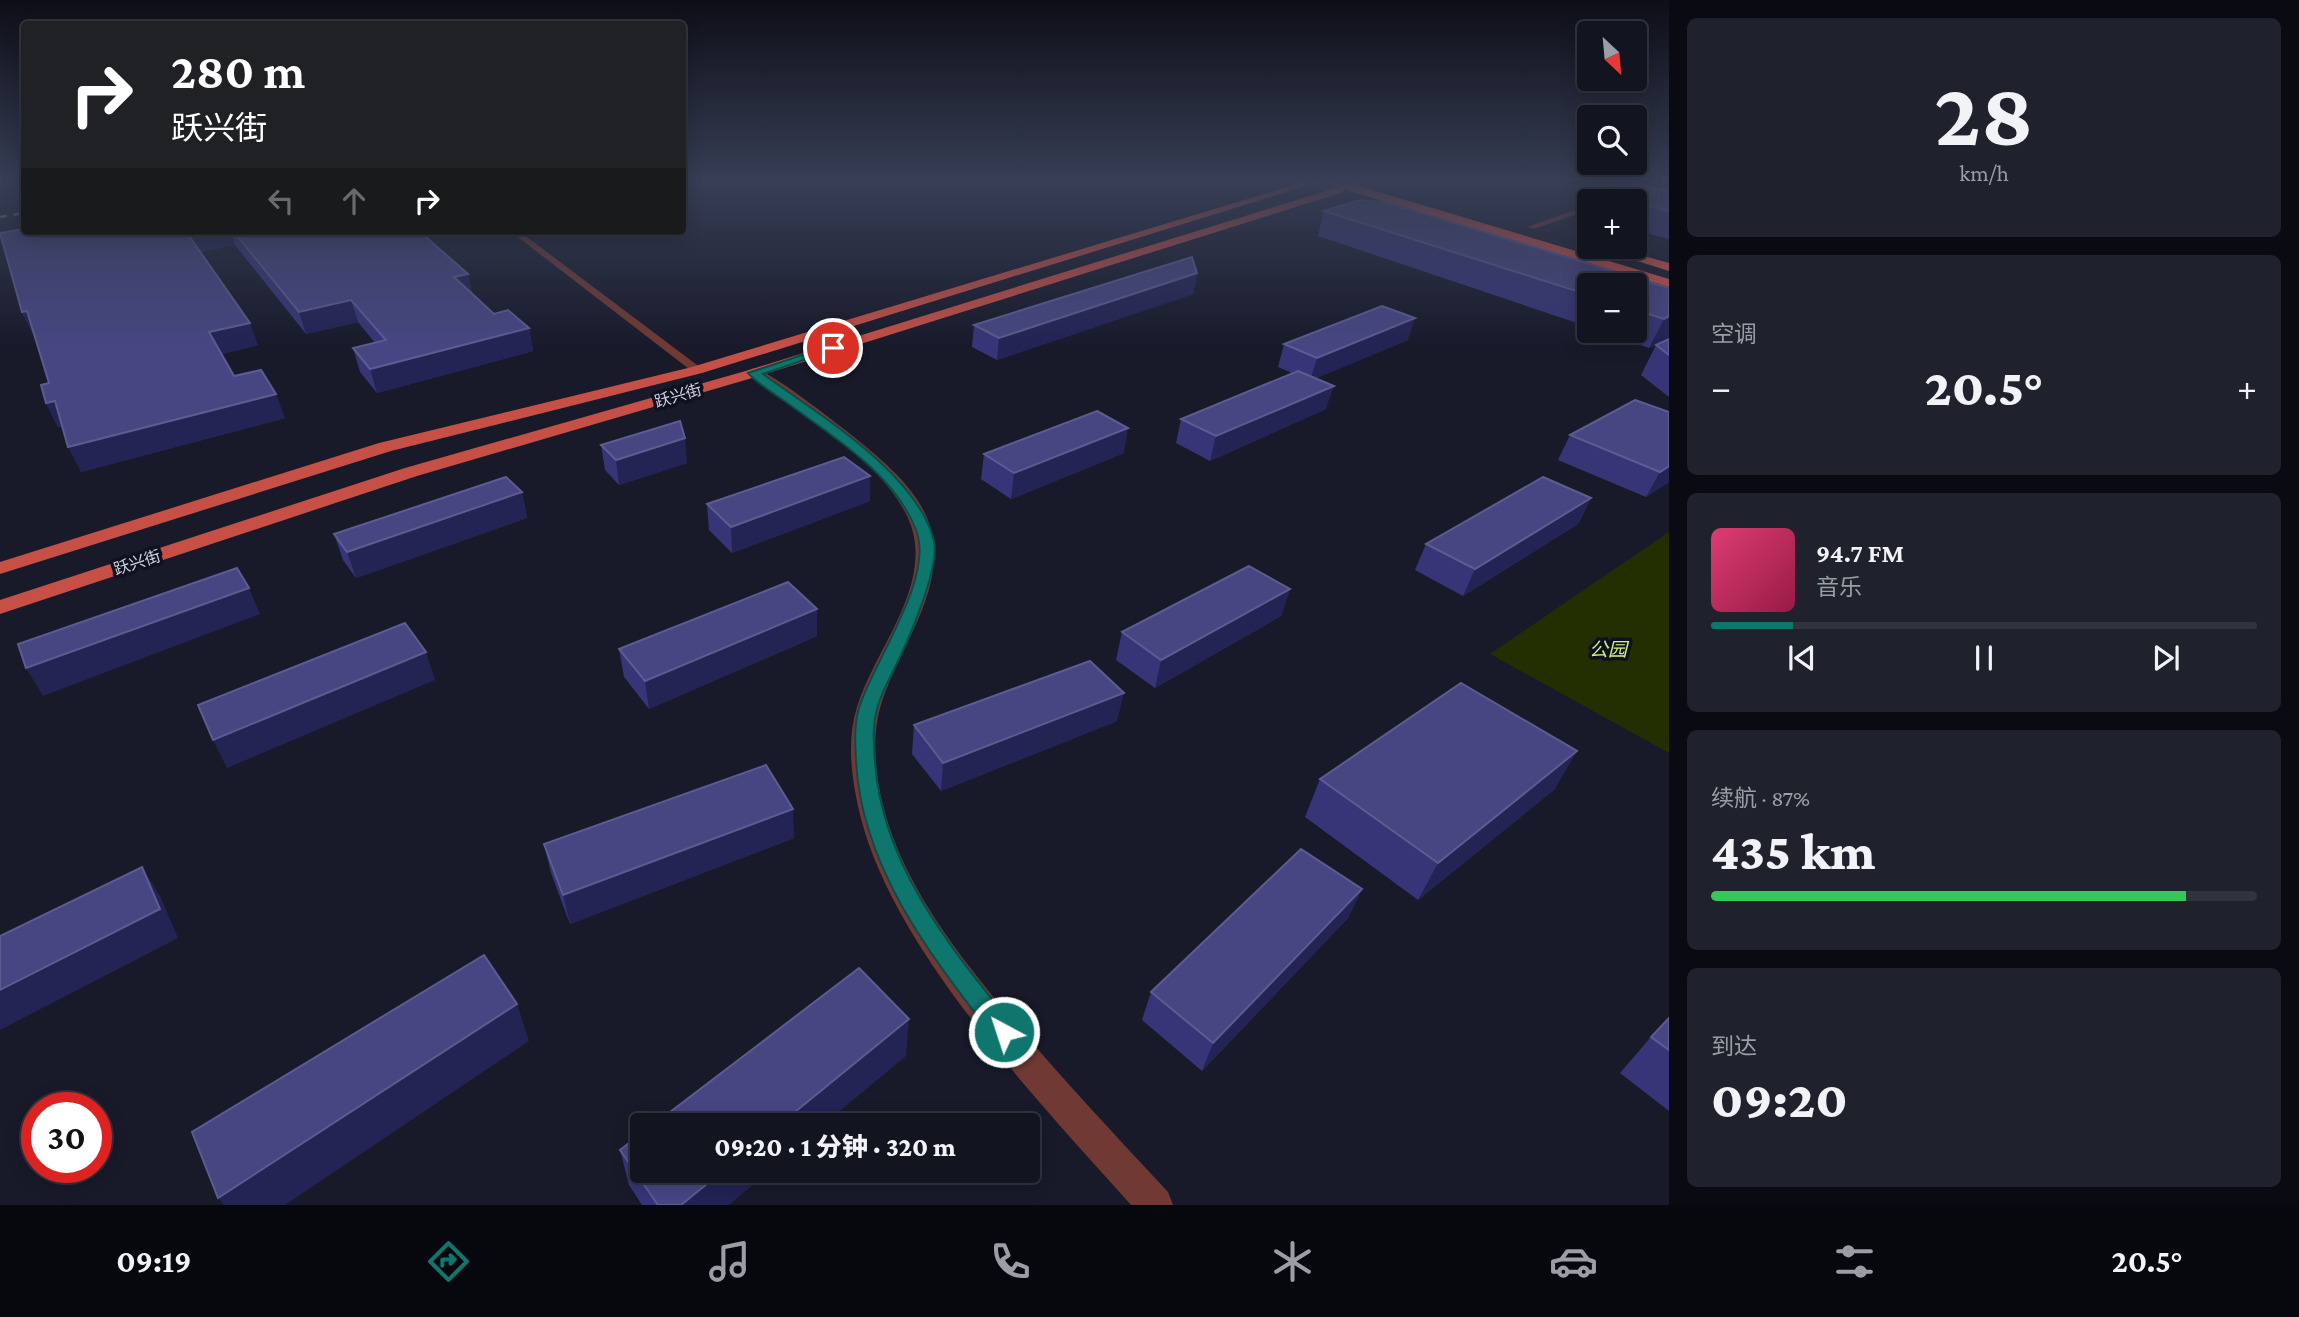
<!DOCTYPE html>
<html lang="zh">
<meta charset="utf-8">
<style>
body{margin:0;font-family:"Crimson Pro","Noto Sans SC",serif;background:#1f212d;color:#f1f3f6;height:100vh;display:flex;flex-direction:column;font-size:26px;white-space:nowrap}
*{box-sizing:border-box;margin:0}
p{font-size:23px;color:#9c9ea5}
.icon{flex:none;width:38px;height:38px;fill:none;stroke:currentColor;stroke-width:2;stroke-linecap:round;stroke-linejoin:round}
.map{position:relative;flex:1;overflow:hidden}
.details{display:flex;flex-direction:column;gap:18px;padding:18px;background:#0a0b12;width:630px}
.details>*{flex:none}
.banner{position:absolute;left:21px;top:21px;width:665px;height:214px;border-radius:7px;box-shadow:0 4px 18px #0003,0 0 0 2px #31333e;background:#202124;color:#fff;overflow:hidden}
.needle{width:46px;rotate:154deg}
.controls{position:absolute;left:1577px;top:21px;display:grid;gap:14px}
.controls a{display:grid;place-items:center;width:70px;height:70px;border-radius:7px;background:#121420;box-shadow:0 4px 18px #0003,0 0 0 2px #31333e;font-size:35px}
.speed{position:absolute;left:21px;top:1092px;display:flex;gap:14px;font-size:35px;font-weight:700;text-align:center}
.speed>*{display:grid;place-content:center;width:91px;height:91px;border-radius:50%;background:#121420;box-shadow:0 4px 18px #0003,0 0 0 2px #31333e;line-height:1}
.speed .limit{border:10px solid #d22;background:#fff;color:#111}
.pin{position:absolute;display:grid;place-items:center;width:60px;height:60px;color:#fff;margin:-30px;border:4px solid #fff;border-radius:50%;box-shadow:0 2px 7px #0007}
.me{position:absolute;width:77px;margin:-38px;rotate:320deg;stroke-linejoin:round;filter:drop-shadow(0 0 5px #0008)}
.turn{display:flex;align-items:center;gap:24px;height:147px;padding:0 35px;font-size:32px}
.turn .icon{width:91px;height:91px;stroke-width:2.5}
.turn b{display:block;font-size:49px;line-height:60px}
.lanes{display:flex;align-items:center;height:66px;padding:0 35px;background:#0003;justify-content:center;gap:35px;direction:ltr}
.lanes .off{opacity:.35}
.big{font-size:52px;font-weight:800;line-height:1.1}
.details .widget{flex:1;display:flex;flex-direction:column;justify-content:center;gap:10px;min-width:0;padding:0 24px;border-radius:10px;background:#1f212d}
.details .dial{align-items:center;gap:0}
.dial b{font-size:91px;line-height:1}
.song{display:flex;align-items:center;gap:21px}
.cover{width:84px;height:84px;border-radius:10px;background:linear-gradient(135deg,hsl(340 70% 55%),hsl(340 70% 35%))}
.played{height:7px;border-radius:4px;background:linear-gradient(90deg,#0f766e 15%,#31333e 15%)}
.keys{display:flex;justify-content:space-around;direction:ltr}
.heat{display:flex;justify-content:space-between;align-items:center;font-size:38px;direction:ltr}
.charge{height:10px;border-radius:5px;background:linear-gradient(90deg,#34c759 87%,#31333e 0)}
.trip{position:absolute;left:630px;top:1113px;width:410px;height:70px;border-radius:7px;background:#121420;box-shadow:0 4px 18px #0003,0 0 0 2px #31333e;font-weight:800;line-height:70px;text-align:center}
.tabs{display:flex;height:112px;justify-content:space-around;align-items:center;background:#07080d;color:#9c9ea5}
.tabs .icon{width:49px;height:49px}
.tabs .active{color:#0f766e}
.tabs b{font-size:32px;color:#f1f3f6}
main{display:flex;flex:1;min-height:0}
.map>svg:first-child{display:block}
</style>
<main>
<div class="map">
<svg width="1669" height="1205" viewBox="0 0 1669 1205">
<rect width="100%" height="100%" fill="#181a2a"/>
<polygon fill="#232f00" points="1669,532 1669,753 1490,654"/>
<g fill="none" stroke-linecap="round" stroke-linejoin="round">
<g fill="#713933" fill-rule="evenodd">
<polygon points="1291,180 1300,180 1340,191 1336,193"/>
<polygon points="1569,180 1580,180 1632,194 1613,201 1602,201 1620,194"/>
<polygon points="1589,205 1589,210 1534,229 1527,227"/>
<polygon points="510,231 519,231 701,368 701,372 693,372"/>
</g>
<path fill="#713933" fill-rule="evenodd" d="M754,368C773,373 836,423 854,437C933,500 957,540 911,635C900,659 887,683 880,708C870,745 877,787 888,823C911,894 958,954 1005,1011C1057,1073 1113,1133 1168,1192L1173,1205H1131L1123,1196C1032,1094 887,942 858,806C851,774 847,739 857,707C876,645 942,577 904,510C873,454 800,413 749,376L746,373L749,370Z"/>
<g fill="#c65046" fill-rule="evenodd">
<polygon points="1310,180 1325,180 702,373 391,451 0,574 0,562 379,443 692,367"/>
<polygon points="1348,180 1360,180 1340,193 759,376 417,476 0,614 0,600 405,468 749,370 1332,189"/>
</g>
<g fill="#d7544a" fill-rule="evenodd">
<polygon points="1310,180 1322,180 1317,183"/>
<polygon points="1327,180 1339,180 1669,279 1669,287 1339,188"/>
<polygon points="1593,247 1612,247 1669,263 1669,271"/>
</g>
<polyline stroke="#7c7e8b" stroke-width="2.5" stroke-dasharray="7 7" stroke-linecap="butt" points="0,217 24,213"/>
</g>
<g fill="#373578">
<polygon points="1669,191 1669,239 1634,230 1634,201 1601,201 1604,194"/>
<polygon points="1324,211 1669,288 1669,338 1649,348 1599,331 1634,331 1634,285 1589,285 1589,327 1318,236"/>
<polygon points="24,231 419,231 468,274 472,294 494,314 529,328 533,351 377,393 360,372 353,348 375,343 358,322 306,334 235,245 200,252 258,345 222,354 234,376 285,418 81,472 62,426 58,427 46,403 49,383 34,334 33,334 22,312"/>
<polygon points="1197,273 1193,294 997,360 972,347 974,325"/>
<polygon points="1669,339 1669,397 1641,375 1656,345"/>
<polygon points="1408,340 1316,378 1326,409 1210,461 1176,443 1181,419 1292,373 1278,367 1284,344"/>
<polygon points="1635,400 1669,482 1646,497 1558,460 1570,435"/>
<polygon points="601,445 687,463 619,485 605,470"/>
<polygon points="1124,453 1011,499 981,479 984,454"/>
<polygon points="522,492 527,518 356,578 343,560 334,534"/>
<polygon points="1591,498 1578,524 1463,596 1415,570 1426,544"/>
<polygon points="870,501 732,553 709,530 707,504"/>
<polygon points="1290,589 1281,616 1155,688 1116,660 1122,632"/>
<polygon points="817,609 817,636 649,709 624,677 619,649"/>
<polygon points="1117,721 941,791 912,754 914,725"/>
<polygon points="1320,779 1555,789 1418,900 1305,817"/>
<polygon points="794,838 570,924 551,873 544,844"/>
<polygon points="1362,889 1348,918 1202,1071 1142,1020 1151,992"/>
<polygon points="1669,1018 1669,1111 1620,1073 1651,1037"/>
<polygon points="620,1150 769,1171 728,1205 642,1205 629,1185"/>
</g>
<g fill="#232354">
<polygon points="198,231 231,231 235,245 194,253 187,233"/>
<polygon points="1197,273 1193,294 997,360 999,338"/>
<polygon points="468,274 473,295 454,277"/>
<polygon points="351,300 358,322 306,334 299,312"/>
<polygon points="27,311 38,333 33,334 22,312"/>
<polygon points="1669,316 1669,338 1649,348 1664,319"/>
<polygon points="1415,318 1408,340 1310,381 1317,358"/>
<polygon points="250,323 258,345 218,355 209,332"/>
<polygon points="529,328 533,351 377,393 370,369"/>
<polygon points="1334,386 1326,409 1210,461 1216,436"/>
<polygon points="276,394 285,418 81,472 68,447"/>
<polygon points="55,401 67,425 58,427 46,403"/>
<polygon points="1128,428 1124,453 1011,499 1014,473"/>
<polygon points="685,438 687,463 619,485 616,460"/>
<polygon points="1669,466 1669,482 1646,497 1660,472"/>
<polygon points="870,476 870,501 732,553 731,527"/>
<polygon points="522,492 527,518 356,578 347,552"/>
<polygon points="1591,498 1578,524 1463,596 1475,569"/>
<polygon points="249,588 260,614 43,696 26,668"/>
<polygon points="1290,589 1281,616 1155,688 1161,660"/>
<polygon points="817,609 817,636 649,709 645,681"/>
<polygon points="426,652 435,680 227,768 213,740"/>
<polygon points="1124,693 1117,721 941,791 943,763"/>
<polygon points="1577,751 1555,789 1418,900 1438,863"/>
<polygon points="793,809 794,838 570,924 563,895"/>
<polygon points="142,867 160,896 178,938 0,1030 0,990"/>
<polygon points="1362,889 1348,918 1202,1071 1213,1043"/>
<polygon points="517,1004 529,1041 285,1205 224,1205 218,1198"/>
<polygon points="909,1019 906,1056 823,1125 779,1125"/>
<polygon points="723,1171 769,1171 728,1205 681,1205"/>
</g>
<g fill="#474683" stroke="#5d5c91" stroke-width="2">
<polygon points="1635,183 1669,191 1669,211 1604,194"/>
<polygon points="1360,200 1384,202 1669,288 1669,316 1664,319 1634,309 1634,285 1589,285 1589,295 1324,211"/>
<polygon points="24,229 24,231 198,231 187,233 250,323 209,332 234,376 261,370 276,394 68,447 55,401 46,403 41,385 49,383 27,311 22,312 0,233"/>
<polygon points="233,231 419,231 468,274 454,277 494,314 508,310 529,328 370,369 353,348 386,340 351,300 299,312"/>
<polygon points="1192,257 1197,273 999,338 974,325"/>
<polygon points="1382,306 1415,318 1317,358 1284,344"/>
<polygon points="1669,339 1669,355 1656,345"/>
<polygon points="1298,371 1334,386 1216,436 1181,419"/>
<polygon points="1635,400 1669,412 1669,466 1660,472 1570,435"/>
<polygon points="1097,411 1128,428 1014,473 984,454"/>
<polygon points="680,421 685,438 616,460 601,445"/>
<polygon points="844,457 870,476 731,527 707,504"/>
<polygon points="506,477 522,492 347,552 334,534"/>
<polygon points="1543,477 1591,498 1475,569 1426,544"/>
<polygon points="1249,566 1290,589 1161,660 1122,632"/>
<polygon points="237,568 249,588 26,668 18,644"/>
<polygon points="788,582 817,609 645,681 619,649"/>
<polygon points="405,623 426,652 213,740 198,705"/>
<polygon points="1090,661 1124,693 943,763 914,725"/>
<polygon points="1461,683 1577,751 1438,863 1320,779"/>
<polygon points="766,765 793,809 563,895 544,844"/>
<polygon points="1301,849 1362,889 1213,1043 1151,992"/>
<polygon points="142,867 160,909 0,990 0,936"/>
<polygon points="484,955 517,1004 218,1198 192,1132"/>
<polygon points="859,968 909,1019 779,1125 653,1125"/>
<polygon points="1669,1018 1669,1050 1651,1037"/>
<polygon points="642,1133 642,1171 723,1171 681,1205 658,1205 620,1150"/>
</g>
<linearGradient id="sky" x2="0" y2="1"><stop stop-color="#0d0e17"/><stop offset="0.52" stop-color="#373e55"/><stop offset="1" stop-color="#373e55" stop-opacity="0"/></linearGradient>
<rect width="1669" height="348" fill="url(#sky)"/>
<path fill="#0f766e" stroke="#0a4d48" stroke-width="2" d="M829,346L839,348L763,374C816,413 918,473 934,541C940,567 910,636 898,661C891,676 881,693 877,709C872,727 874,744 875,762C882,865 950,947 1012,1024L1016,1032L1012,1039L1004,1043L995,1039C932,957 861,868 856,760C855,743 854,725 859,708C873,662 935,578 916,530C894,473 833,437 786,402C773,393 758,384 748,373Z"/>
<g text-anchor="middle" stroke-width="7" stroke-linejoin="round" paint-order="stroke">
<g font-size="16" fill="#d2d3df" stroke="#0f1120">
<text transform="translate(678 395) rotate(-16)" y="6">跃兴街</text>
<text transform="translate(137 562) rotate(-18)" y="6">跃兴街</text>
</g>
<g font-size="19" font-style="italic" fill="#d0f37d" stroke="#0f1120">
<text x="1608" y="656">公园</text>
</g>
</g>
</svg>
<div class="controls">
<a><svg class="needle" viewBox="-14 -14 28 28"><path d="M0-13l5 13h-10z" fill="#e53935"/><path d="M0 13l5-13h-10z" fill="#9c9ea5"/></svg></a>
<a><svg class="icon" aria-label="search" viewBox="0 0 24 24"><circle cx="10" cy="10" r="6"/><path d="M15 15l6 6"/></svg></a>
<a>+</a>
<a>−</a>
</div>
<div class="speed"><div class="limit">30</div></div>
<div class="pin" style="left:833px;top:348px;background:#d93025"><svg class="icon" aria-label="arrive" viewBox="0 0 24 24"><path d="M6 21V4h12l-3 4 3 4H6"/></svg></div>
<svg class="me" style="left:1004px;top:1032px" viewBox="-20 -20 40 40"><circle r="17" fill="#0f766e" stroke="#fff" stroke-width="3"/><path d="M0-11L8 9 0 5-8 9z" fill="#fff"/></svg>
<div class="trip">09:20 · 1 分钟 · 320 m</div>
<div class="banner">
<div class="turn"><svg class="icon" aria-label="right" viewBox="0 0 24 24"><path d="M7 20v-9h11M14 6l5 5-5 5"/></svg><div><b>280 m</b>跃兴街</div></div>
<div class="lanes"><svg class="icon off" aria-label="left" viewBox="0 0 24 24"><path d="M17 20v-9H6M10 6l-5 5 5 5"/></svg><svg class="icon off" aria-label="ahead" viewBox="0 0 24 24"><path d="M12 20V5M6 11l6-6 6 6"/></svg><svg class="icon" aria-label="right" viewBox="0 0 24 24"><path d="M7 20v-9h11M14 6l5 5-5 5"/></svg></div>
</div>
</div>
<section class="details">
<div class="widget dial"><b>28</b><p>km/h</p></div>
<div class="widget"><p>空调</p>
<div class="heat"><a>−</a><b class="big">20.5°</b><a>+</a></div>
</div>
<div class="widget">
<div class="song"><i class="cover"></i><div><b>94.7 FM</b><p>音乐</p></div></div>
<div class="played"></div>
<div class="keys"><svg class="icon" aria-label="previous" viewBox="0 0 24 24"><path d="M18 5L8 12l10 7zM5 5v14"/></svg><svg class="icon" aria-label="pause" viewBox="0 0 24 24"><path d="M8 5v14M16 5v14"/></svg><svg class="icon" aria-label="next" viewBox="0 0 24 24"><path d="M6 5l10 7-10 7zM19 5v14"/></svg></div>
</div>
<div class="widget"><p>续航 · 87%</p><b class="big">435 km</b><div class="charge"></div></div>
<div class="widget"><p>到达</p><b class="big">09:20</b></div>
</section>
</main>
<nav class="tabs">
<b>09:19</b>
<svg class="icon active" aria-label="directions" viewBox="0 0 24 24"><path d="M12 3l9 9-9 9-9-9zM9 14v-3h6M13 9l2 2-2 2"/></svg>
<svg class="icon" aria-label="music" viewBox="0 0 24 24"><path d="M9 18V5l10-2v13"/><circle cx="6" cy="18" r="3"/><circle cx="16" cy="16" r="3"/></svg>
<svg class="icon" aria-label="phone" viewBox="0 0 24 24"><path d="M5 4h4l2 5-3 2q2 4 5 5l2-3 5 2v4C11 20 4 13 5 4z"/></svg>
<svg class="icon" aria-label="climate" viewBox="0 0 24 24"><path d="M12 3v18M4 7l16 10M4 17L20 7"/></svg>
<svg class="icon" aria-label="car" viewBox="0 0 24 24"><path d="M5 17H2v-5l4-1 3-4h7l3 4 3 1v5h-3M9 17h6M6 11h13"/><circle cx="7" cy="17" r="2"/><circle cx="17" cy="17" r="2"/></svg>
<svg class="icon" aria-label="filters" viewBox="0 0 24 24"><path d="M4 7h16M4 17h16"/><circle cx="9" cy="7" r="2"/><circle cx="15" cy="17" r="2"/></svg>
<b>20.5°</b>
</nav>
